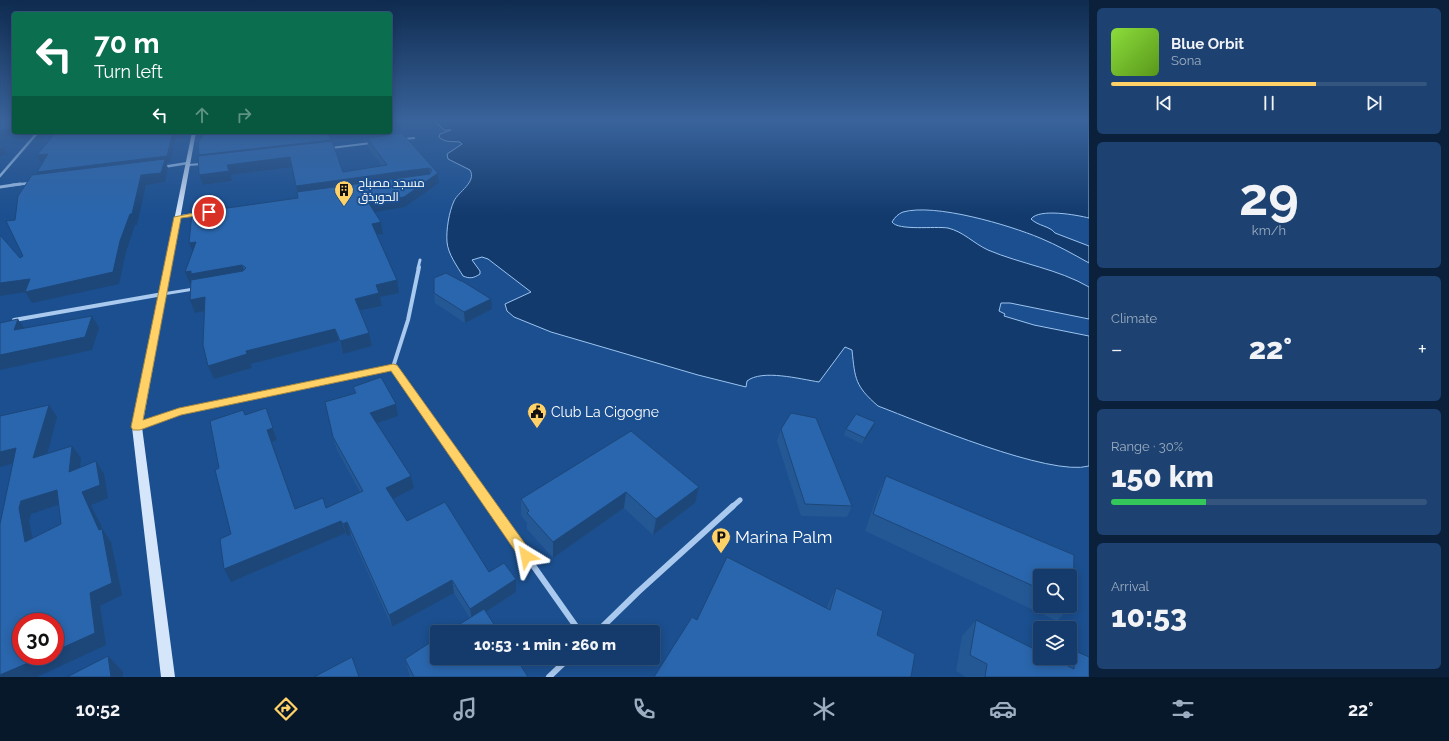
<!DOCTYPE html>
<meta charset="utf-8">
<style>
body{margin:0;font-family:Raleway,Cairo,sans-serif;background:#1d4271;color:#f1f3f6;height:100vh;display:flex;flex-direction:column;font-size:15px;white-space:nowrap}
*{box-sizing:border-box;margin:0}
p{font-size:13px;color:#9dadc1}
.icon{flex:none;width:22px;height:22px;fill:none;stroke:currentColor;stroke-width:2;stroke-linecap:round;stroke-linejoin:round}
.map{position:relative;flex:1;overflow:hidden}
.details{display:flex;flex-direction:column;gap:8px;padding:8px;background:#0b203b;width:360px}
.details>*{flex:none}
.top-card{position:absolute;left:12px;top:12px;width:380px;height:122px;border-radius:4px;box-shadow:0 2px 10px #0003,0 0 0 1px #33557e;background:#0b6e4f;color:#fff;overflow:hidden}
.fabs{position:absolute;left:1033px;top:569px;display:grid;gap:8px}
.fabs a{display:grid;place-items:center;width:44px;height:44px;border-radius:4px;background:#143b6b;box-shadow:0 2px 10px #0003,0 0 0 1px #33557e;font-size:20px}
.speed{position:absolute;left:12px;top:613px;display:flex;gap:8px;font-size:20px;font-weight:700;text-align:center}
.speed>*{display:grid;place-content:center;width:52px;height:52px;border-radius:50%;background:#143b6b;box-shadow:0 2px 10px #0003,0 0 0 1px #33557e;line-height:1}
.speed .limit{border:6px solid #d22;background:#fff;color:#111}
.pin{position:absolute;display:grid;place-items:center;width:34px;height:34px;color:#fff;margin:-17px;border:2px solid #fff;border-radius:50%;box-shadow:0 1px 4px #0007}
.me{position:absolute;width:44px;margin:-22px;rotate:325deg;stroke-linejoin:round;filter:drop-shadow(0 0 3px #0008)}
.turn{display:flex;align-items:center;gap:14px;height:84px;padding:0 16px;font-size:18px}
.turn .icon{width:52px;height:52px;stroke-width:2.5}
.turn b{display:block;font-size:28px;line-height:34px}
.lanes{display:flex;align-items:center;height:38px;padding:0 16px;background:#0003;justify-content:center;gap:20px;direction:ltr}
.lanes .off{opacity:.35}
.big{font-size:30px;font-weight:800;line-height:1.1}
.details .widget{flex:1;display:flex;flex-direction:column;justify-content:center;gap:6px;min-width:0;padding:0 14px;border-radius:6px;background:#1d4271}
.details .dial{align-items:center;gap:0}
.dial b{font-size:52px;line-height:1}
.song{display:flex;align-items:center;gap:12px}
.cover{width:48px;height:48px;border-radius:6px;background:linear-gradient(135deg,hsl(90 70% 55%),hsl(90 70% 35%))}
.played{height:4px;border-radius:2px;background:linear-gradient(90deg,#ffd166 65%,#33557e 65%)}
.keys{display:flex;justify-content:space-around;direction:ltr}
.heat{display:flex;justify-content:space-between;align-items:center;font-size:22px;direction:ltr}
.charge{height:6px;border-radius:3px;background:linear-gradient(90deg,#34c759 30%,#33557e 0)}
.trip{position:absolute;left:430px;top:625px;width:230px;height:40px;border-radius:4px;background:#143b6b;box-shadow:0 2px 10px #0003,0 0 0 1px #33557e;font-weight:800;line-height:40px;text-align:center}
.tabs{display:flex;height:64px;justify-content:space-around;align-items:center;background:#08182b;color:#9dadc1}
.tabs .icon{width:28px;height:28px}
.tabs .active{color:#ffd166}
.tabs b{font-size:18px;color:#f1f3f6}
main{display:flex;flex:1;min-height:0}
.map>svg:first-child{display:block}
</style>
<main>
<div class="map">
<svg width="1089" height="677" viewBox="0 0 1089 677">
<rect width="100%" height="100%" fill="#1b4f8f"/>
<path fill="#123a6d" stroke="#9cc4f0" d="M434,120H1089V218C1077,215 1039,208 1031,219C1038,226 1050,226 1055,233L1089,246V263C1073,254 1057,245 1040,238C1009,225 935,203 903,212C898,214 895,217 892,222C898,231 935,226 948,228C964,232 973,243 988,250C1021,264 1058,269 1089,287V319L1010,303H1001L999,311L1005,314L1004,316L1034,325L1089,336V466C1050,477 920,422 878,406C855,386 855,379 852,350L845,347L819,382C800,379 762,369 747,381L746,387L698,375L551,332L514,317L507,311L505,304L531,292L488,259L482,257L472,260L480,271V274C474,278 470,279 463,276C457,266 448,254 447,242C446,230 449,212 454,201C458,192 477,182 470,170L448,159L447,154L462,144L460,142C452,141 445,143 439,137L440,134L451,130H444Z"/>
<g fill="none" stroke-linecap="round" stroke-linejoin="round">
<g stroke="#a9c9ee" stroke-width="2">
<polyline points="404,139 414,138"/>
<polyline points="331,148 371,143"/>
<polyline points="188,165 202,164"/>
</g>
<polyline stroke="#a9c9ee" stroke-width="3" points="163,294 194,289"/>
<g stroke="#a9c9ee" stroke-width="2.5">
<polyline points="163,167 188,163"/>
<polyline points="0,176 38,132"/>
<polyline points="12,185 31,183"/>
</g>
<g stroke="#a9c9ee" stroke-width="3">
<polyline points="0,187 20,184"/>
<polyline points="178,217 197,214"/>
<polyline points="418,268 420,260"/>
</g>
<g stroke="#a9c9ee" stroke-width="4">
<polyline points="14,320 163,294"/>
<polyline points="362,373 393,367"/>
<polyline points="398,373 393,367 408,320 419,267"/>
</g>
<g stroke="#a9c9ee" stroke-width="5">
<polyline points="397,372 492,507"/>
<polyline points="139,426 179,412 367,372"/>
<polyline points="732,507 740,500"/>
</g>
<g stroke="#a9c9ee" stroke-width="6">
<polyline points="491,506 580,632"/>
<polyline points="597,632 638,592 733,506"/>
<polyline points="549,677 569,658"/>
</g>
<polygon fill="#d6e6fa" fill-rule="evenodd" points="192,132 196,132 142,427 175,677 161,677 132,427"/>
</g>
<g fill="#245895" fill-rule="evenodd">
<polygon points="367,138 438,173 439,183 405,207 375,212 381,222 383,234 377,235 399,293 380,297 382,306 360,311 369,333 372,346 343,354 339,341 251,364 252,368 214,379 208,366 204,311 195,313 191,284 190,284 298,198 292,167 231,175 232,181 203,185 199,155 331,141 343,172 382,166 368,147"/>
<polygon points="461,281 492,309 465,323 435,303 434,293"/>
<polygon points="353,387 398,416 377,424 411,476 414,488 393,499 407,521 489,572 516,579 516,592 486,612 470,618 454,593 392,627 351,535 347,536 346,533 231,582 231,534 219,468 243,410 245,415 271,420 277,440 272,442 295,509 326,508 360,492 337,450 333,437 355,394"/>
<polygon points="875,422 873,428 862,444 844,435 846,429"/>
<polygon points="781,429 852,506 847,517 801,516 777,441"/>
<polygon points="631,431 695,503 653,535 624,508 553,558 527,529 527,523 521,515 521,499"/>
<path d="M886,476L1074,555L1073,604L1057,621L865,531L878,493ZM1040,576H1070V606H1040Z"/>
<polygon points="836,588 883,611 697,620 827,608 828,604"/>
<polygon points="976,620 1062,663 1067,658 1070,658 1070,655 1075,651 1089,677 966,677 956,671 962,636"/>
<polygon points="405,659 528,677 410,677"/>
</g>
<g fill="#1d4779">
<polygon points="14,128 14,132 28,132 0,138 0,131"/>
<polygon points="173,132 177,132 170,163 166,163 168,168 165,182 146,185 137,225 135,225 126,252 119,284 32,303 25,292 0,296 0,283 30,279 40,179 37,172"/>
<polygon points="331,140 332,145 201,161 199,155"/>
<polygon points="0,148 3,148 7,154 0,156"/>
<polygon points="48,154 52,161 40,162 37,155"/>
<polygon points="290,157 293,167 231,175 232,181 203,185 199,175 227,165"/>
<polygon points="429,168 431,178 438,173 439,183 405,207 370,213 298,197 296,186 405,171"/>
<polygon points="381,222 383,234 374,235 372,224"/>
<polygon points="196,242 194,254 189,243"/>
<polygon points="242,265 247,277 190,284 185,272"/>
<polygon points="397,280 399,293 380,297 382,306 358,311 355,299 376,285"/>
<polygon points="205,297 210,310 195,313 190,300"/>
<polygon points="491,299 492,309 465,323 464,312"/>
<polygon points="92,316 99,328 92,350 0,370 0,355"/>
<polygon points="18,319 26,331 14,330"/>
<polygon points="335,329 339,341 251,364 252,368 214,379 208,366 246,351"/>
<polygon points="369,333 372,346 343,354 340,341"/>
<polygon points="396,404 398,416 373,425 370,413"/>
<polygon points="49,405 57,417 43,470 33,458"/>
<polygon points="266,408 277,440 272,442 300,522 267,430"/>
<polygon points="875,422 873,428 862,444 865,438"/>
<polygon points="72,446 81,458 78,484 69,472"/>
<polygon points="16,448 26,460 0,467 0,452"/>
<polygon points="96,461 104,474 108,498 91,505 103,530 111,542 122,595 100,606 106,645 37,677 0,677 0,675 44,656 55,656 55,651 90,593 99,530 82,492"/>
<polygon points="411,476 414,488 389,501 386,488"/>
<polygon points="699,487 695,503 653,535 656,519"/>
<polygon points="57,490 66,502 31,514 29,521 36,554 25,542 19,508 21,501"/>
<polygon points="626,492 624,508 553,558 553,542"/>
<polygon points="341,521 346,533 231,582 224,569"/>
<polygon points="347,522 351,535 347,536 343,524"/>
<polygon points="516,579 516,592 472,621 470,609"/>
<polygon points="452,580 454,593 392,627 389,615"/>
<polygon points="108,656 123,672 123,677 111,677"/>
</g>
<g fill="#2a66ad" stroke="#1d4779" fill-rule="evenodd">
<polygon points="0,120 14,120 14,128 0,131"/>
<polygon points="56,132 173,132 167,156 37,172 48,154 37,155"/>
<polygon points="205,132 328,132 331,140 199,155 198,143"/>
<polygon points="402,133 438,173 404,197 368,202 381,222 372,224 397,280 376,285 379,293 355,299 369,333 340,341 335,329 246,351 247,354 208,366 203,345 205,297 190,300 191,280 243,271 246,268 242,265 191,274 191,271 185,272 196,242 189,243 192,213 298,198 297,192 430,174 432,170 429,168 405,171 296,186 290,157 227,165 229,171 199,175 198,156 332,141 343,172 387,165 367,138"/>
<polygon points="0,143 3,148 0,148"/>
<polygon points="165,159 161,173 141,175 132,214 130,214 120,241 113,272 25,292 30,279 0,283 0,235 20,258 23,256 6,221 15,220 18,196 32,175"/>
<polygon points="446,273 461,281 462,281 491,299 464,312 434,293 434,278"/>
<polygon points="92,316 85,337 0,355 0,323 18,319 14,330"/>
<polygon points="381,377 396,404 370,413 411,476 386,488 407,521 445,502 489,572 504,563 516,579 470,609 452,580 389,615 347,522 343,524 341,521 224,569 220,539 231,534 215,470 219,468 210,421 243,410 245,415 266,408 273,428 267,430 295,509 323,498 326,508 363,491 333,437 325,402 356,393 353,387"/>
<path d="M49,405L33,458L72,446L69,472L96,461L100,485L82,492L99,530L102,529L112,583L90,593L95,633L55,651V622H21V656H44L0,675V524L16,448L0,452V416ZM57,490L61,524L25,542L19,508L21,501Z"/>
<polygon points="791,413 816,418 852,506 805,504 781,429"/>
<polygon points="856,414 875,422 865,438 846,429"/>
<polygon points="631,431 699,487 656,519 626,492 553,542 527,513 529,511 521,499"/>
<polygon points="886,476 1074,555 1073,604 1070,603 1070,576 1040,576 1040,589 873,514"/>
<polygon points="727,557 830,610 836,588 883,611 877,635 915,654 911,677 654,677 692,617 697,620"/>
<polygon points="484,609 499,632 447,632"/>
<polygon points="976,620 1040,652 1040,658 1052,658 1074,669 1075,651 1089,657 1089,677 985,677 987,664 970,655"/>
<polygon points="437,638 437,658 516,658 528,677 414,677 405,659"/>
<polygon points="108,656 111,677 67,677"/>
<polygon points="352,657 359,677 314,677"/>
</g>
<linearGradient id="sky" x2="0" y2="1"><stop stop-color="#0f2b4f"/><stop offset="0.56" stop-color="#39639b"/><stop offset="1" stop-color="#39639b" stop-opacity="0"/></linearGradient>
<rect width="1089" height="215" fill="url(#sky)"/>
<polygon fill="#ffd166" stroke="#a68842" points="209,210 213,212 212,214 181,218 143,420 179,408 393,364 397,365 531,552 533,556 531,561 526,562 522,561 391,371 181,415 140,430 133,430 131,427 174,217"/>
<defs>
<symbol id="building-pin" viewBox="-11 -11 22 30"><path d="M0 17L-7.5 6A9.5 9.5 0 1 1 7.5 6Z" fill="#ffd166" stroke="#1b4f8f"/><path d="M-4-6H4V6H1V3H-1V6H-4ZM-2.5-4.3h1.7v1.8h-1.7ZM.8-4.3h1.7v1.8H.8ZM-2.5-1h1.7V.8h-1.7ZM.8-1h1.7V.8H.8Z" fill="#111"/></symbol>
<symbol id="civic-pin" viewBox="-11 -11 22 30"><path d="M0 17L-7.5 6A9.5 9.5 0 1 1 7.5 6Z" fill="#ffd166" stroke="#1b4f8f"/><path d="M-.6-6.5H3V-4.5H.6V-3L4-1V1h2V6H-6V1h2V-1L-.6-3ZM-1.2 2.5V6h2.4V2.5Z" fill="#111"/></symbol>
<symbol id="parking-pin" viewBox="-11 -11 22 30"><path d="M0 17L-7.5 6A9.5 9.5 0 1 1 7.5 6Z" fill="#ffd166" stroke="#1b4f8f"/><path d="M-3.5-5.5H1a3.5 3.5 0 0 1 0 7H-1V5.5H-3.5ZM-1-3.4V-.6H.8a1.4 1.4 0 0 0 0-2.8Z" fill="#111"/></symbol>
</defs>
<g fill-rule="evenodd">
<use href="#building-pin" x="333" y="179" width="22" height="30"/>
<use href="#civic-pin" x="526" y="401" width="22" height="30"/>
<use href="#parking-pin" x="710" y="526" width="22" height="30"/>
</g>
<g text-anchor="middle" stroke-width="4" stroke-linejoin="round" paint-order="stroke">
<g font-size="12" fill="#fff" stroke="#1b4f8f" text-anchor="start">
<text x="358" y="187">مسجد مصباح<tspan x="358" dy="14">الحويذق</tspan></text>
</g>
<g font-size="14" fill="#fff" stroke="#1b4f8f" text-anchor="start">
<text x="551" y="417">Club La Cigogne</text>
</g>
<g font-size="17" fill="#fff" stroke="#1b4f8f" text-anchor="start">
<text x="735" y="543">Marina Palm</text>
</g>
</g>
</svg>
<div class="fabs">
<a><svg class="icon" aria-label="search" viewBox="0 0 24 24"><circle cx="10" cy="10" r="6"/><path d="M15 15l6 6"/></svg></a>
<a><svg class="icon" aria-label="layers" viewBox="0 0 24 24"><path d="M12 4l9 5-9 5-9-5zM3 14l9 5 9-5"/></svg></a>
</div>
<div class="speed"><div class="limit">30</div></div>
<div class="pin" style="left:209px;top:212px;background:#d93025"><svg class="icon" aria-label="arrive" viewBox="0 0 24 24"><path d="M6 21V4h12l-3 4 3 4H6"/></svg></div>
<svg class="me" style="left:526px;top:556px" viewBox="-20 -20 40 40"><path d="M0-17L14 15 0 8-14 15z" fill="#ffd166" stroke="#fff" stroke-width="4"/></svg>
<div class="trip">10:53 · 1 min · 260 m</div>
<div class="top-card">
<div class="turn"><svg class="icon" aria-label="left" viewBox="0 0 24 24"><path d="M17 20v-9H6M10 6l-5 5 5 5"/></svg><div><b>70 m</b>Turn left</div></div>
<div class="lanes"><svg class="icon" aria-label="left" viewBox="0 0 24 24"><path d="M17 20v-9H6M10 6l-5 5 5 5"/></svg><svg class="icon off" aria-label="ahead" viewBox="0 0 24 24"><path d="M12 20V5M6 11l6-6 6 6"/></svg><svg class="icon off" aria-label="right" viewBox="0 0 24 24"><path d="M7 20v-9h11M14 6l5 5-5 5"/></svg></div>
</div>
</div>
<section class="details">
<div class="widget">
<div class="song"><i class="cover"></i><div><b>Blue Orbit</b><p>Sona</p></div></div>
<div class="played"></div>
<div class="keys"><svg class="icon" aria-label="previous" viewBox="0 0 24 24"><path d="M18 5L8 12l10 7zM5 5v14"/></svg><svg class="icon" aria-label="pause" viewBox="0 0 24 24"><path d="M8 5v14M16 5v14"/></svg><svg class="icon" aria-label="next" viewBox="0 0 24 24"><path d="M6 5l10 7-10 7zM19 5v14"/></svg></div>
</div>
<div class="widget dial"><b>29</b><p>km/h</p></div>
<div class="widget"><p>Climate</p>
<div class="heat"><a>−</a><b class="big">22°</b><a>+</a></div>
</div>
<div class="widget"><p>Range · 30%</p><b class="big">150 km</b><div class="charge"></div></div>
<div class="widget"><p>Arrival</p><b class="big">10:53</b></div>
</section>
</main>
<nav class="tabs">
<b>10:52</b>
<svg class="icon active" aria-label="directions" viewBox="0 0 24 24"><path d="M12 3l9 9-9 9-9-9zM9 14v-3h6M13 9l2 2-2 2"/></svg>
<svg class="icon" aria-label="music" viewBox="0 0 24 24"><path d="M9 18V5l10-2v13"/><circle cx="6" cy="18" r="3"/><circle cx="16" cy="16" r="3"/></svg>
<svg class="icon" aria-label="phone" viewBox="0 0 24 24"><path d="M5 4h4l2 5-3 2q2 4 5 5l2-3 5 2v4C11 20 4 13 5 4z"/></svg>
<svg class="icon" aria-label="climate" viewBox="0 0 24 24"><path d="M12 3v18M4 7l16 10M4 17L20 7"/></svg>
<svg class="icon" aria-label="car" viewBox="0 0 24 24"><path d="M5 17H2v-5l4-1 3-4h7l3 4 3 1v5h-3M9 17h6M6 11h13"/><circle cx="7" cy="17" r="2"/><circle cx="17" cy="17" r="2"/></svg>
<svg class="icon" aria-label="filters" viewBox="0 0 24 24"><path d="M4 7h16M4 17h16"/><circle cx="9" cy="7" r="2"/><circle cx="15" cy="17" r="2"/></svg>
<b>22°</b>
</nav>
